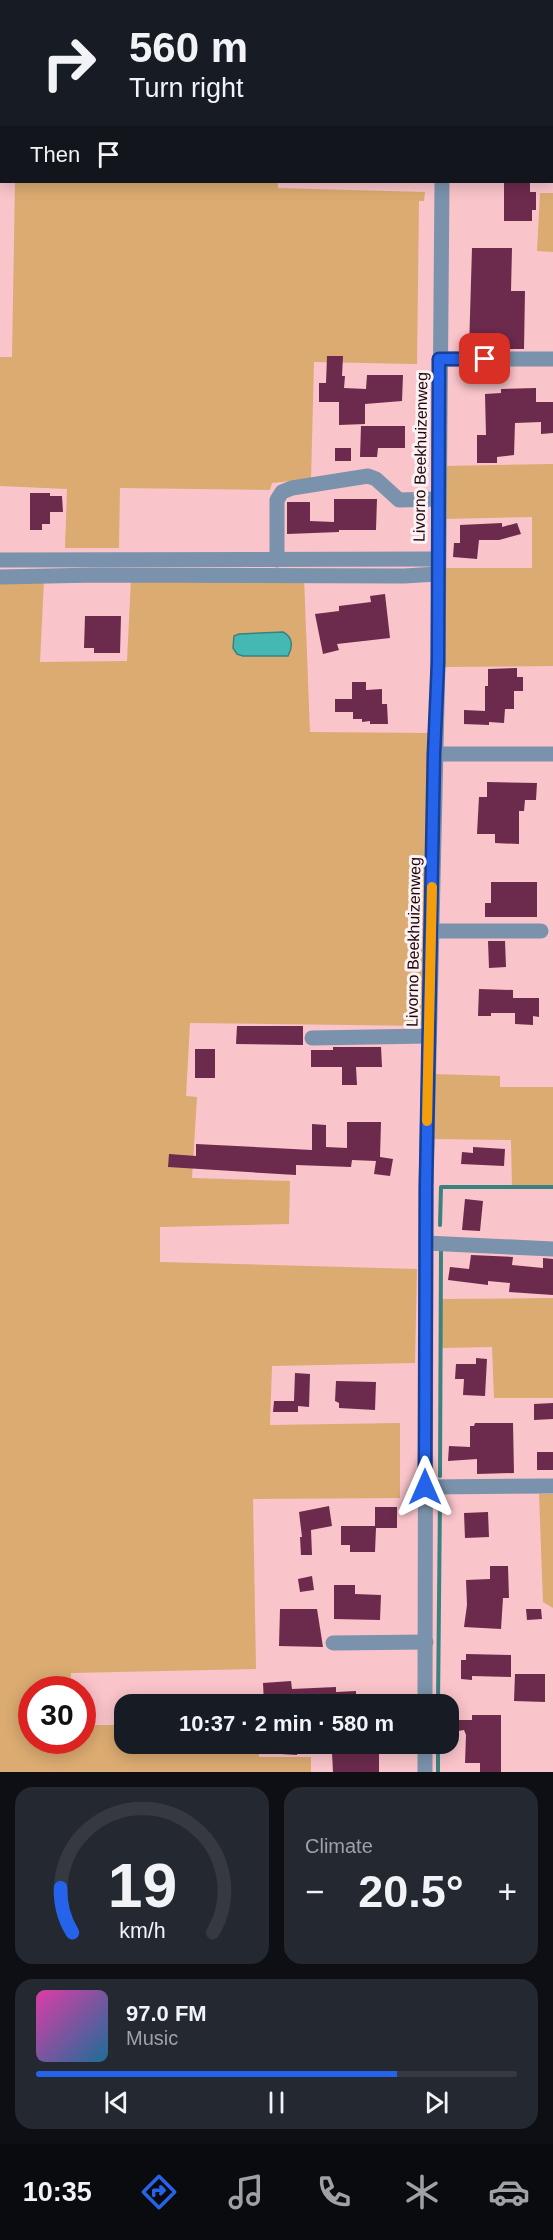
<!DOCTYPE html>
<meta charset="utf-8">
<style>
body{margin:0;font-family:Helvetica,sans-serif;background:#242831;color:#f1f3f6;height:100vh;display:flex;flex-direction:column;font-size:22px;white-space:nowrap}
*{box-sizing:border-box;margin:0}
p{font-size:20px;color:#9ea1a6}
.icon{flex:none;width:33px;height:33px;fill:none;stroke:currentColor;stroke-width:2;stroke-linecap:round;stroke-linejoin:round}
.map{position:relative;height:1772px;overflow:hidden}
.details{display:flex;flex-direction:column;gap:15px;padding:15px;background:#0d0f14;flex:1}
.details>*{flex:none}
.top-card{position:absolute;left:0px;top:0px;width:554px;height:183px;box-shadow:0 3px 15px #0003;background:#171b24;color:#f1f3f6;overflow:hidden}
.speed{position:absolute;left:18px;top:1676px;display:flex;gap:12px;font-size:30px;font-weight:700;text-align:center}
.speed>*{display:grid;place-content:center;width:78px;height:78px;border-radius:50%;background:#171b24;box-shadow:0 3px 15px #0003;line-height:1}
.speed .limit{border:9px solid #d22;background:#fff;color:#111}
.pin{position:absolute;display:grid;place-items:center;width:51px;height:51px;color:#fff;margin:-26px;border-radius:12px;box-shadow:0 3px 9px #0006}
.me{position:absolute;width:66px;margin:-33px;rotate:0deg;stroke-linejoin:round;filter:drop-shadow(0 0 4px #0008)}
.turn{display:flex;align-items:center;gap:21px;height:126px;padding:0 30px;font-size:27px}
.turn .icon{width:78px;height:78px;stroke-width:2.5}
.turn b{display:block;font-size:42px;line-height:51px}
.then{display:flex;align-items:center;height:57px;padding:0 30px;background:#0003;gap:12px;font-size:22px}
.big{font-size:45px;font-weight:700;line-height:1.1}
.details .tile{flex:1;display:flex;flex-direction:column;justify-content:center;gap:9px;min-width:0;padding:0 21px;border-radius:18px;background:#242831}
.details .dial{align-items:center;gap:0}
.dial svg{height:156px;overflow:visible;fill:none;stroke:#363941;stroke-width:7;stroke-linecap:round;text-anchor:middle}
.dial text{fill:#f1f3f6;stroke:none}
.song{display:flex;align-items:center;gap:18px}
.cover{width:72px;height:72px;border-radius:9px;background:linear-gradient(135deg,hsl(320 70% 55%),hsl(200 70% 35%))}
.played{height:6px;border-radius:3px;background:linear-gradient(90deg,#2563eb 75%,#363941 75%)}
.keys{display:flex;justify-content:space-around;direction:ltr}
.heat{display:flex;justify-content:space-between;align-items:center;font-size:33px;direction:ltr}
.details .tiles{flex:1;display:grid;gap:15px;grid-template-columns:1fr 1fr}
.tile:last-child{grid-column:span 2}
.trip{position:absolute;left:114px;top:1694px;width:345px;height:60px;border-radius:18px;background:#171b24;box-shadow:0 3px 15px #0003;font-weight:700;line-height:60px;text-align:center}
.tabs{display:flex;height:96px;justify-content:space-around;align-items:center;background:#090b0e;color:#9ea1a6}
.tabs .icon{width:42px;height:42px}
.tabs .active{color:#2563eb}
.tabs b{font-size:27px;color:#f1f3f6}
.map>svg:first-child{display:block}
</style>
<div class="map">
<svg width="553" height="1772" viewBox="0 0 553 1772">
<rect width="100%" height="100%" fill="#f9c4ca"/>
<g fill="#dbab71">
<polygon points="99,182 278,182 278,188 425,192 424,201 419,201 417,364 314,362 311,479 272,483 270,490 120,488 119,548 65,548 67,489 0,486 0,357 12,357 15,183"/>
<polygon points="540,193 553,193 553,252 537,251"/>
<polygon points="553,464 553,666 443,667 442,568 532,568 532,517 443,519 444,466"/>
<polygon points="304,577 310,732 429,733 426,1026 190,1023 186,1096 197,1097 192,1178 290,1181 289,1224 160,1227 160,1262 417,1269 415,1363 272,1366 270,1425 400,1423 400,1498 253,1499 256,1669 71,1673 70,1689 32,1689 32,1740 82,1740 83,1725 124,1725 124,1743 259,1743 259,1757 311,1757 311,1772 0,1772 0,580 44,580 40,662 127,661 131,579"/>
<polygon points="433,1074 500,1076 500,1087 553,1087 553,1187 512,1187 511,1140 433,1139"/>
<polygon points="553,1298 553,1398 494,1398 492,1347 440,1348 441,1299"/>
<polygon points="539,1494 553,1494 553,1608 543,1602"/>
</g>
<path fill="#45b8b3" stroke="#3a8280" stroke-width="1.5" d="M283,632C293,637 293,647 288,656H243L237,654L233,648L234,636L239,634Z"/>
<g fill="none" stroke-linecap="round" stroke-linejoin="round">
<g stroke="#3a8280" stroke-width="4">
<polyline points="440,1225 441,1187 553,1187"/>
<polyline points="440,1476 441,1251"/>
<polyline points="438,1704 440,1498"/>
<polyline points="438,1772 438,1743"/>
</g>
</g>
<g fill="#6c2a4c">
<polygon points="504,182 530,182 530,192 536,192 536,210 532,210 532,221 504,221"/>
<polygon points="472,248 512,248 511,291 525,291 524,349 469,349"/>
<polygon points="327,356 343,356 342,376 345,376 344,388 366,389 367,375 403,375 402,401 365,404 365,424 339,425 339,402 319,402 319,383 326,383"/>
<polygon points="536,388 536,402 553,402 553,433 541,434 541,422 515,423 514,455 497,457 497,463 477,463 477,435 486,435 485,394 501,393 501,389"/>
<polygon points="361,426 405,426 405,448 378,448 377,457 360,457"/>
<rect x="335" y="448" width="16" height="13"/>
<polygon points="30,493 50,493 50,496 62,496 63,512 50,512 50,524 42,524 42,530 30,530"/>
<polygon points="334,499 377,499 376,530 339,530 339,532 287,534 287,502 310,502 310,521 334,522"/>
<polygon points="502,523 502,527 517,523 521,534 499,540 479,540 477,559 453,557 454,543 460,543 460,525"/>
<polygon points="385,594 390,638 337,644 339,650 323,654 315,614 339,611 339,606 371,602 370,596"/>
<polygon points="85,616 121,616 120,653 94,653 94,648 84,648"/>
<polygon points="517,668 517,677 523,677 523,691 514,691 514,709 505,709 504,723 489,722 489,725 464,724 464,710 485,711 485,686 488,686 488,669"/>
<polygon points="352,682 366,682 366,690 382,689 382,704 387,704 388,724 370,724 370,721 362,722 362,719 353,719 353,712 335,712 335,699 352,699"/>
<polygon points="487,782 537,783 536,800 525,800 524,811 519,811 519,844 495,843 495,834 477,834 479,797 487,797"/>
<polygon points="491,882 537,882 537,917 485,917 485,903 491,903"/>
<polygon points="488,941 505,941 506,967 489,968"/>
<polygon points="479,989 513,990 513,998 539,998 539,1017 533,1016 533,1025 515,1024 515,1013 491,1013 491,1016 478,1016"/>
<polygon points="237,1026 303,1026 303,1045 236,1044"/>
<polygon points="333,1047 381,1047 382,1067 356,1067 357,1085 342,1085 342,1067 311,1067 311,1050 333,1050"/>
<rect x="195" y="1049" width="20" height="29"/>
<polygon points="347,1122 381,1122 380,1157 393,1159 390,1176 374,1174 376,1161 352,1160 351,1167 296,1165 296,1175 168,1167 169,1154 196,1156 196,1144 312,1150 312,1124 326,1125 326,1147 347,1148"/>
<polygon points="473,1147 505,1149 504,1166 461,1164 462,1152 473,1153"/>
<polygon points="465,1199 483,1201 480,1231 462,1230"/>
<polygon points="471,1255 513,1257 512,1265 543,1268 543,1258 553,1259 553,1295 509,1292 510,1283 488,1281 488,1285 448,1280 450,1267 469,1269"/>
<polygon points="476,1358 487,1359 485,1396 463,1395 464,1379 455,1379 456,1364 476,1364"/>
<polygon points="295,1373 310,1374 309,1407 298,1406 298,1412 273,1412 274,1401 294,1401"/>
<polygon points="336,1381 376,1382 375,1410 339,1408 339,1403 335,1401"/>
<polygon points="553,1403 553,1419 534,1420 534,1404"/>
<polygon points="475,1423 513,1423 514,1473 477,1474 477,1459 448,1461 449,1446 470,1447 470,1426 474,1426"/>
<rect x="537" y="1452" width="16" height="18"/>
<polygon points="329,1506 332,1526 311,1530 312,1555 301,1555 300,1537 302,1537 299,1512"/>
<polygon points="375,1507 397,1507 397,1528 376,1528 375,1552 350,1552 350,1545 341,1545 341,1526 375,1526"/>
<polygon points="488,1512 489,1537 465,1538 464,1513"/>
<polygon points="490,1566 508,1566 509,1598 503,1598 501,1629 464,1627 467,1605 466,1580 490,1579"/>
<polygon points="312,1576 314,1590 300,1592 298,1579"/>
<polygon points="334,1585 355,1585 355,1594 381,1595 380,1620 334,1619"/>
<polygon points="280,1609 317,1609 323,1647 279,1646"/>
<polygon points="526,1609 541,1609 542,1619 527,1620"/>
<polygon points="466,1654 511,1655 511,1677 472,1676 472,1680 461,1679 461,1660 466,1660"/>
<polygon points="515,1674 545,1674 545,1702 514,1701"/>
<polygon points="291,1681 292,1689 336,1687 336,1692 356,1691 356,1704 264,1704 263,1683"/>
<polygon points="472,1715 501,1715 501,1772 480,1772 480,1763 465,1763 466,1735 464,1730 458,1731 458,1720 472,1720"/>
<polygon points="281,1743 298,1743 297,1755 281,1754"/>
<polygon points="379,1752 379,1772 333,1772 332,1753"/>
</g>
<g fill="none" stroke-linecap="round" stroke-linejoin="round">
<g stroke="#7a92ab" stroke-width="15">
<polyline points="82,0 82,2"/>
<polyline points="242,2 242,0"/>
<polyline points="444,2 444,0"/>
<polyline points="439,359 553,359"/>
<polyline points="0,560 437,559"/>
<polyline points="277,560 277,500 282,492 292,488 368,476 376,479 399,500 438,499"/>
<polyline points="0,577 97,575 404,576 437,574"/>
<polyline points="434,754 553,754"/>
<polyline points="432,931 541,931"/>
<polyline points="312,1038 429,1036"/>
<polyline points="426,1243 553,1249"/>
<polyline points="425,1487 553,1486"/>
<polyline points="333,1643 426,1642"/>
<polyline points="425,1704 426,1187 438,661 442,182"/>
<polyline points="425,1772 425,1743"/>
</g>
</g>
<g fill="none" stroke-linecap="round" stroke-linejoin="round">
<defs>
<polyline id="route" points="425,1487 426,1187 434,754 438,662 439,359 485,359"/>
</defs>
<use href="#route" stroke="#184099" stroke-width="15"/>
<use href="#route" stroke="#2563eb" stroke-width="10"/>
<polyline stroke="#f59e0b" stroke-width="10" points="427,1121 432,887"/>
</g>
<g text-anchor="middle" stroke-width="6" stroke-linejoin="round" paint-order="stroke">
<g font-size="16" fill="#1f0309" stroke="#fbf2f3">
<text transform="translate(420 457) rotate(-89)" y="6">Livorno Beekhuizenweg</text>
<text transform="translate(413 942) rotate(-89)" y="6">Livorno Beekhuizenweg</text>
</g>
</g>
</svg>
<div class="speed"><div class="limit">30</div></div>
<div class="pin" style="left:485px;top:359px;background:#d93025"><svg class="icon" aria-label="arrive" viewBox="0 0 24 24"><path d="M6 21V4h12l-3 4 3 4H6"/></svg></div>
<svg class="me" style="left:425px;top:1487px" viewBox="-20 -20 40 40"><path d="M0-17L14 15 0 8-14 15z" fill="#2563eb" stroke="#fff" stroke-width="4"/></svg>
<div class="trip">10:37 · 2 min · 580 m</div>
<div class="top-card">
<div class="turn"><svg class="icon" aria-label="right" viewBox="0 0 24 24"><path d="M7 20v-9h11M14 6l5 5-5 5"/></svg><div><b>560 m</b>Turn right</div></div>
<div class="then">Then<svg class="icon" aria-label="arrive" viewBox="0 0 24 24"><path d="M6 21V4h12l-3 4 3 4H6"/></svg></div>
</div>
</div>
<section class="details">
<div class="tiles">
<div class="tile dial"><svg viewBox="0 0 100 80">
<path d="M14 69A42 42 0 1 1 86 69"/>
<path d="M14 69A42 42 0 0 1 8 46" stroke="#2563eb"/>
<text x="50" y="56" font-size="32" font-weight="700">19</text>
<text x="50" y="72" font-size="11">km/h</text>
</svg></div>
<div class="tile"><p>Climate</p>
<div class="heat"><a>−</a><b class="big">20.5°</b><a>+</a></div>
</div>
<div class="tile">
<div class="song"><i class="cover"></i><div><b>97.0 FM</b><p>Music</p></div></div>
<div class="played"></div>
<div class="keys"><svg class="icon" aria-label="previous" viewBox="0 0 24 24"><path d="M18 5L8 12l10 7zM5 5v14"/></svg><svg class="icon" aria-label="pause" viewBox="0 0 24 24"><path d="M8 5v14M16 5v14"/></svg><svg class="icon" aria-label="next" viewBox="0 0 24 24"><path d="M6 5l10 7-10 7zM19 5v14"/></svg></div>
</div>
</div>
</section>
<nav class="tabs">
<b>10:35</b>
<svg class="icon active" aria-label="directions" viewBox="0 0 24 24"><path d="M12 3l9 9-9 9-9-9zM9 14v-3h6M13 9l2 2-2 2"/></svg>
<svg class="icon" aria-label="music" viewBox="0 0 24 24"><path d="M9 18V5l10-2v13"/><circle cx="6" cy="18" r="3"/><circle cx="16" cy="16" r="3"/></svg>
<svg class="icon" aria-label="phone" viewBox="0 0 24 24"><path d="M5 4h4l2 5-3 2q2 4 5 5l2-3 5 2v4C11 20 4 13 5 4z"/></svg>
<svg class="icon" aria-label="climate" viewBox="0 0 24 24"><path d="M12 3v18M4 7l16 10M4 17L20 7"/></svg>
<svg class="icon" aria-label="car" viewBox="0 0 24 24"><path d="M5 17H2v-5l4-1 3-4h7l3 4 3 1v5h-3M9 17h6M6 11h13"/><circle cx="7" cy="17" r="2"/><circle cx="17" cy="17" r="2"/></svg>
</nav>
